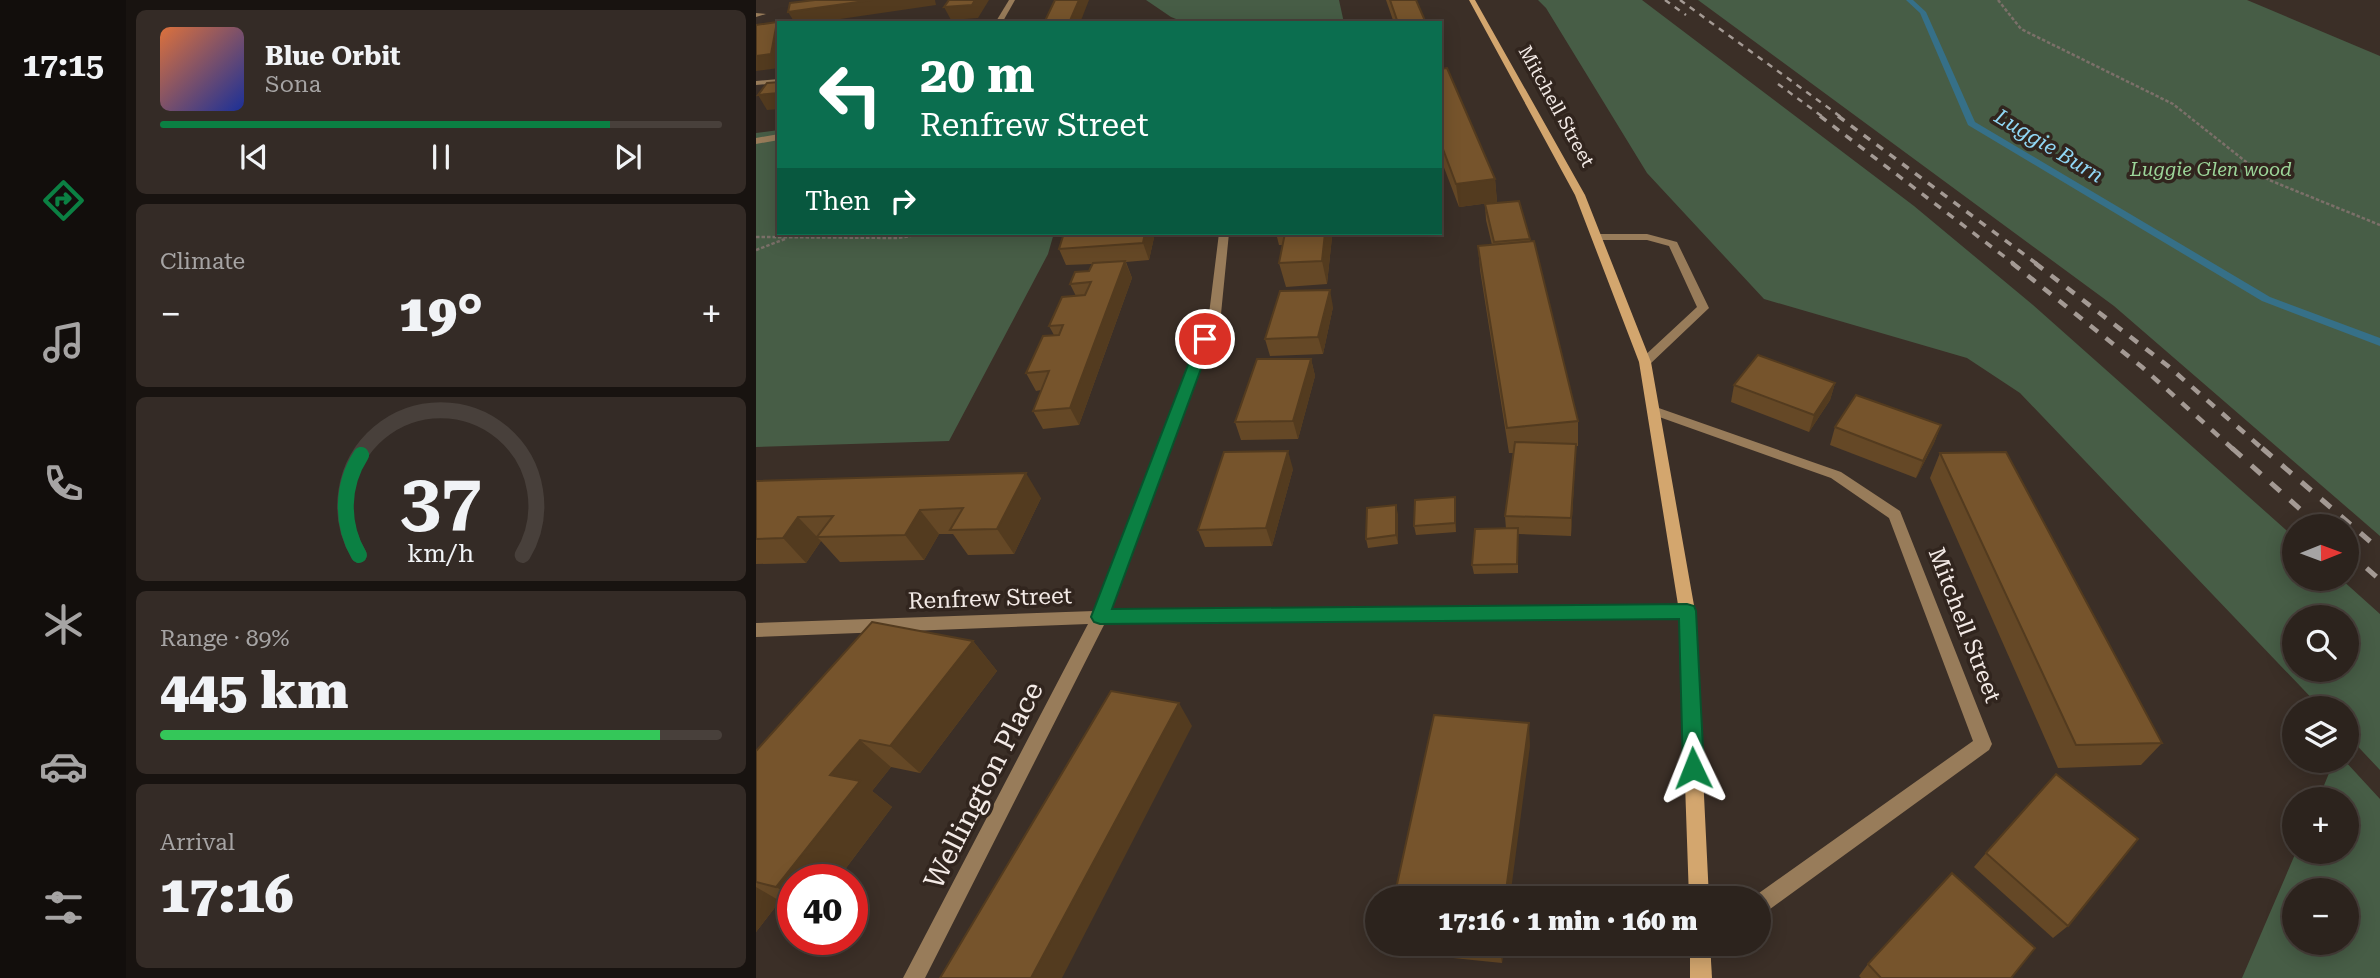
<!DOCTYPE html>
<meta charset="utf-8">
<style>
body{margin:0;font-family:"Roboto Serif",serif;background:#342b26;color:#f1f3f6;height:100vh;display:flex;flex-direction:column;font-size:26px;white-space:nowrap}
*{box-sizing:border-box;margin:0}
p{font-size:23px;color:#a6a4a4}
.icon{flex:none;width:38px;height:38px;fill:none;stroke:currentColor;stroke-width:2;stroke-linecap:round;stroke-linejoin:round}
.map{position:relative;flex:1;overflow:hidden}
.sheet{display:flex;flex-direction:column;gap:10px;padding:10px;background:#181310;width:630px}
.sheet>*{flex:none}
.guide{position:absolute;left:21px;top:21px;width:665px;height:214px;border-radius:0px;box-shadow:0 4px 18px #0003,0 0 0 2px #48403b;background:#0b6e4f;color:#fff;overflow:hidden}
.needle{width:46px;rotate:89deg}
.tools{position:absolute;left:1526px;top:514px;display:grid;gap:14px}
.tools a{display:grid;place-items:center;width:77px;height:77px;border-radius:50%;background:#2c231d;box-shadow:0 4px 18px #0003,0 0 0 2px #48403b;font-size:35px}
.speed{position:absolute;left:21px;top:864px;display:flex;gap:14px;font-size:35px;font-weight:700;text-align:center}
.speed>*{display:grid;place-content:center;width:91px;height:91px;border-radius:50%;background:#2c231d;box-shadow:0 4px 18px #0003,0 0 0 2px #48403b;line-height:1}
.speed .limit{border:10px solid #d22;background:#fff;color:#111}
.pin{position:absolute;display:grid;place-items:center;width:60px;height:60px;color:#fff;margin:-30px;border:4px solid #fff;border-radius:50%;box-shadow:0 2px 7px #0007}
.me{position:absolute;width:77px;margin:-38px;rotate:358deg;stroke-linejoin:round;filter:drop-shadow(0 0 5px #0008)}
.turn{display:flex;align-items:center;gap:24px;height:147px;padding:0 28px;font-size:32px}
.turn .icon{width:91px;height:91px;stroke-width:2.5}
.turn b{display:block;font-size:49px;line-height:60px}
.then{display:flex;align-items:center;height:66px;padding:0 28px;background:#0003;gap:14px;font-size:26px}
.big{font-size:52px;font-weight:800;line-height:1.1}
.sheet .card{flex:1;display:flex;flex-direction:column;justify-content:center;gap:10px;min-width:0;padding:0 24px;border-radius:10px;background:#342b26}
.sheet .dial{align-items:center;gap:0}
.dial svg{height:182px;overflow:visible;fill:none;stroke:#48403b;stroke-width:7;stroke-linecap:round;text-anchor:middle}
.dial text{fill:#f1f3f6;stroke:none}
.song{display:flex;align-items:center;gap:21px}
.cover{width:84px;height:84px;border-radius:10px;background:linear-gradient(135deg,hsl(20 70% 55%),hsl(230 70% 35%))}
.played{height:7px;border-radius:4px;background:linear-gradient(90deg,#0b8043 80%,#48403b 80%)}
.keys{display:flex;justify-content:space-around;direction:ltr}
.heat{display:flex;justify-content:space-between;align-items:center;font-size:38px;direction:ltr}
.charge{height:10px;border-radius:5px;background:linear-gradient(90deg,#34c759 89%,#48403b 0)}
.trip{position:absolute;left:609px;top:886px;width:406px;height:70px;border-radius:35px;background:#2c231d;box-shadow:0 4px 18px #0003,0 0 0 2px #48403b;font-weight:800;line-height:70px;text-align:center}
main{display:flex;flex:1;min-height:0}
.tab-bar{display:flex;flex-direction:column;width:126px;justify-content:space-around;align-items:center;background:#120e0c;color:#a6a4a4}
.tab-bar .icon{width:49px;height:49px}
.tab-bar .active{color:#0b8043}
.tab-bar b{font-size:32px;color:#f1f3f6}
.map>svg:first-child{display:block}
</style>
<main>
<nav class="tab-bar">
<b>17:15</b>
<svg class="icon active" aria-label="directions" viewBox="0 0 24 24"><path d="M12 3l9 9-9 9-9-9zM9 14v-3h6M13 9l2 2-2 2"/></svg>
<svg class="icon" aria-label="music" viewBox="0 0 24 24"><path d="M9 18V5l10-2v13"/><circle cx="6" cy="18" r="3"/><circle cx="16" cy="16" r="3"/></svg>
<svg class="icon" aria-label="phone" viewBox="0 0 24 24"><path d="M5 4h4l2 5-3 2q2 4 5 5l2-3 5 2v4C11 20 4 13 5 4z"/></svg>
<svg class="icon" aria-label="climate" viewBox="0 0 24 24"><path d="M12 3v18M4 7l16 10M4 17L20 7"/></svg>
<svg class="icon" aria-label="car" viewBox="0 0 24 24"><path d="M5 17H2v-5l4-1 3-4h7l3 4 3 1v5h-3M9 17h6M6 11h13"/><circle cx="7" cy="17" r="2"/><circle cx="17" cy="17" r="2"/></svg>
<svg class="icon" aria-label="filters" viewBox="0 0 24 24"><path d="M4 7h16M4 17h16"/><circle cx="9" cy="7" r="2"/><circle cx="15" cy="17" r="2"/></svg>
</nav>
<section class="sheet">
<div class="card">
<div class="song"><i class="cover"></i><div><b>Blue Orbit</b><p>Sona</p></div></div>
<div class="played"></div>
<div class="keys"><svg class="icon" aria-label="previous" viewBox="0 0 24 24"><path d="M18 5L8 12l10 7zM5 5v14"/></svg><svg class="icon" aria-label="pause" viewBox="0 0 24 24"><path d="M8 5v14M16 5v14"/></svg><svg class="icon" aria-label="next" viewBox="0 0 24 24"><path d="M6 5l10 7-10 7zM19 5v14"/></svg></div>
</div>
<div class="card"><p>Climate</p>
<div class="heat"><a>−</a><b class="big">19°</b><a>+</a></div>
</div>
<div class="card dial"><svg viewBox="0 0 100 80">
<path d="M14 69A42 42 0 1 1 86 69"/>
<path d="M14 69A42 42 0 0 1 15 25" stroke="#0b8043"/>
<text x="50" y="56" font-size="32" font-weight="700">37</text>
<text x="50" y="72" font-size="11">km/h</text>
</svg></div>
<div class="card"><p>Range · 89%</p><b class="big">445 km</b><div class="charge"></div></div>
<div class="card"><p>Arrival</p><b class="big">17:16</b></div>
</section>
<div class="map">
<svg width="1624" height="978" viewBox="0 0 1624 978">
<rect width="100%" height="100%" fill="#3b2f27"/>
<g fill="#475d46" fill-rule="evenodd">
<polygon points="390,0 583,0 588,23 430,23 415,17"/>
<path d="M782,0H886L1158,206L1277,305L1538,537V579H1585L1624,614V770L1591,735V709H1566L1264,393L1211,358L1008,299L891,173L790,8ZM1538,618H1591V670H1538Z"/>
<polygon points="942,0 1491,0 1624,56 1624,536 1358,306"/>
<polygon points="23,130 23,233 298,233 292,254 193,441 0,447 0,133"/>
<path d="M1578,761H1589L1624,799V978H1486L1540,852H1591V800H1562ZM1538,891H1591V943H1538Z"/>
</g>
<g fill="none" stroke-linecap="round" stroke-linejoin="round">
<polygon fill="#367088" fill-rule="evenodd" points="1150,0 1157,0 1170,12 1219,122 1514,297 1624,338 1624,346 1506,301 1212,125 1164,13"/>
<g stroke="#7b7069" stroke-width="2.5" stroke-dasharray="3.5 2" stroke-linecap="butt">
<polyline points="1242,0 1265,29 1417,104 1513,180 1624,225"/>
<polyline points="0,237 141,238 175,233"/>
<polyline points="0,250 29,239"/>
</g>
<g fill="#987c5a" fill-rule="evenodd">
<polygon points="23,134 23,140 0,144 0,138"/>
<polygon points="891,234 921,242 953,308 893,365 889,366 883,362 885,359 941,307 913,246 891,240 842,240 837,237 842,234"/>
</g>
<g fill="#987c5a" fill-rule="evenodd">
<polygon points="253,0 259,0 246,23 239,23"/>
<polygon points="0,13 10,14 0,17"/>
<polygon points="23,79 23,83 0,85 0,81"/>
<polygon points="463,233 473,233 465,314 354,610 931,605 937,606 939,611 937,616 931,617 349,623 169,978 147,978 332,624 0,637 0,623 338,611 453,314"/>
<polygon points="897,406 1085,472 1144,511 1236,744 1233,750 1010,912 1003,915 1003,898 996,898 1217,741 1133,518 1075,478 892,413 891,410 892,407"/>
</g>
<g fill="#d3a66e" fill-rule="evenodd">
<polygon points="713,0 719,0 829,195 895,362 939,611 953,898 933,898 923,611 883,362 819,195"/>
<polygon points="934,943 954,943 956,978 934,978"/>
</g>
<g stroke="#a49a94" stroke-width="2.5" stroke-dasharray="6 6" stroke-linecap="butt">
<polyline points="909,0 930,15"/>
<polyline points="924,0 1085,117"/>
<polyline points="1022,84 1067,117"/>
</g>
<g stroke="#a49a94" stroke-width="3.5" stroke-dasharray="8 8" stroke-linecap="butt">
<polyline points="1064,116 1258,264"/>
<polyline points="1082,116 1281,264"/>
</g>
<g stroke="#a49a94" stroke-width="4.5" stroke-dasharray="10 10" stroke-linecap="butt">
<polyline points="1256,263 1386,367 1478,450"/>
<polyline points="1279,263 1412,366 1508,450"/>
</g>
<g stroke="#a49a94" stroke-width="5" stroke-dasharray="13 13" stroke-linecap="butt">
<polyline points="1476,448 1564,527"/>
<polyline points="1506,448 1624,550"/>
<polyline points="1591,551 1624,580"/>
</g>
</g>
<g fill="#654826">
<polygon points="630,0 660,0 670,23 638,23"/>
<polygon points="684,58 687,69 739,179 741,202 703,207 684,157"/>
<polygon points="729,204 774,239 822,421 822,446 820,446 815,536 762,534 762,573 718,574 716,565 750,529 749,516 758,453 753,453 724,270 722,246 736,245 730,220"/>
<polygon points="399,233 393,260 370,262 376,278 323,425 287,429 277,411 285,390 280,391 270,373 298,335 293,326 320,296 314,284 333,271 336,264 310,265 303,249"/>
<polygon points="520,233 575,233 576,237 571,284 530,287 523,263 527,245 523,245"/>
<polygon points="577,307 567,354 514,356 509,339"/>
<polygon points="555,359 559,376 542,439 485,440 479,422"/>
<polygon points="1079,383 1074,400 1053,432 975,402 978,385"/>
<polygon points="1185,425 1178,443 1160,478 1074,445 1079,427"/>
<polygon points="1184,453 1406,743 1385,765 1302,768 1174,478"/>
<polygon points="537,469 516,546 449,547 442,530"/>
<polygon points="0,481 285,498 258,554 212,555 197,534 183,534 168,560 84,562 65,541 50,563 0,564"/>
<polygon points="700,506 700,532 660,535 658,526"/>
<polygon points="642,514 642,544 612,548 610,539"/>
<polygon points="217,641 241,671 164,773 135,767 116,791 136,807 81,880 37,880 37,904 24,901 0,932 0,751"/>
<polygon points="1230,853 1312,926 1297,938 1218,867"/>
<polygon points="634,943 748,943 746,963 638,952"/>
<polygon points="1112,964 1255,978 1105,978 1103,976"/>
</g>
<g fill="#533b1f">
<polygon points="116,0 179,0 180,5 57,23 39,23 32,12"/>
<polygon points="219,0 233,0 222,18 195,20 188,7"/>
<polygon points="323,0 333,0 324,23 313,23"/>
<polygon points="21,22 23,26 23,68 0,71 0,56"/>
<polygon points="23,93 23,109 11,110 2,95"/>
<polygon points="739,179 741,202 703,207 700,184"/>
<polygon points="389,233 399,233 393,260 387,243"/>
<polygon points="569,233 575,233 576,237 571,284 566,261"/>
<polygon points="369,261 376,278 323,425 314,408"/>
<polygon points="574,290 577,307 567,354 562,337"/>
<polygon points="555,359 559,376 542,439 537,421"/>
<polygon points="1079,383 1074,400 1053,432 1058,415"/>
<polygon points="1185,425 1178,443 1160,478 1167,461"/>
<polygon points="820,444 819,462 815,536 815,518"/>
<polygon points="532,451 537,469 516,546 510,528"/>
<polygon points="270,473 285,498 258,554 241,529"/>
<polygon points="699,497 700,506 700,532 699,523"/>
<polygon points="640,505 642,514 642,544 640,535"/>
<polygon points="164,510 183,534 168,560 149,535"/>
<polygon points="42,517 65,541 50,563 27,538"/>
<polygon points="217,641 241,671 164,773 134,746"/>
<polygon points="423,703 436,726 306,978 275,978"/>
<polygon points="773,723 774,746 754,898 749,898"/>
<polygon points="104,740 135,767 116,791 136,807 81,880 37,880 37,897 20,887 74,775"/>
<polygon points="0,887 24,901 0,932"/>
<polygon points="743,943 748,943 746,963 743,946"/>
</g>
<g fill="#76542c" stroke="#533b1f" stroke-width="2">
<polygon points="59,0 116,0 32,12 34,3"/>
<polygon points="193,0 219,0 216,5 188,7"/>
<polygon points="299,0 323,0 313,23 288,23"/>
<polygon points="634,0 660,0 670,23 642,23"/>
<polygon points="21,22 15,54 0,56 0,25"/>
<polygon points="691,68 739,179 700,184 684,141 684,69"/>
<polygon points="23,82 23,93 2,95 11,83"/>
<polygon points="763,201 774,239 738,242 729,204"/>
<polygon points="308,233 389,233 387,243 303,249"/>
<polygon points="529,233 569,233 566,261 523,263"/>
<polygon points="778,241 822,421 751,428 722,246"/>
<polygon points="369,261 314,408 277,411 293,371 270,373 287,336 303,335 307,325 293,326 306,297 329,295 335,282 314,284 319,272 333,271 337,263"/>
<polygon points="574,290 562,337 509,339 524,291"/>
<polygon points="1002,355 1079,383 1058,415 978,385"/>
<polygon points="501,359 555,359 537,421 479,422"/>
<polygon points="1100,395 1185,425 1167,461 1079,427"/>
<polygon points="759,442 820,444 815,518 749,516"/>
<polygon points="532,451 510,528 442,530 468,452"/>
<polygon points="1250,452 1406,743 1320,745 1184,453"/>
<polygon points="270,473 241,529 194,530 207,508 164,510 149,535 61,537 77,516 42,517 27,538 0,539 0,481"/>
<polygon points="699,497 699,523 658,526 659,500"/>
<polygon points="640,505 640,535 610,539 611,508"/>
<polygon points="762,528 761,564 716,565 719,529"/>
<polygon points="116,622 217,641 134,746 104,740 74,775 104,781 20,887 0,882 0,751"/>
<polygon points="355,691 423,703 275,978 184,978"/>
<polygon points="678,715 773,723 749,898 638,898"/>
<polygon points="1300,774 1382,839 1312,926 1230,853"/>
<polygon points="1196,873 1279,948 1255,978 1125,978 1112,964"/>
<polygon points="719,943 743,943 743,946"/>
</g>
<polygon fill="#0b8043" stroke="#07532c" stroke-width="2" points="449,335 456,339 356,609 931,604 938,606 940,611 948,768 945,774 937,777 930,774 927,768 923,619 344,624 338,622 335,617 442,339"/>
<g text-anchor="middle" stroke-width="7" stroke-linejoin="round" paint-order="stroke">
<g font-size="19" fill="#f3eae6" stroke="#31251e">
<text transform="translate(801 106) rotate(61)" y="7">Mitchell Street</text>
</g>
<g font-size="19" font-style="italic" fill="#9cd599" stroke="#31251e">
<text x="1455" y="176">Luggie Glen wood</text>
</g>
<g font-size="21" font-style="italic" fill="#91d7f5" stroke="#31251e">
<text transform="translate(1293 146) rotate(31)" y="7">Luggie Burn</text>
</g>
<g font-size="23" fill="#f3eae6" stroke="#31251e">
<text transform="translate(234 598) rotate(-2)" y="8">Renfrew Street</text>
<text transform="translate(1209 625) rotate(69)" y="8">Mitchell Street</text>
</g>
<g font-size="28" fill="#f3eae6" stroke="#31251e">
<text transform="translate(227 785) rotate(-63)" y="10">Wellington Place</text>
</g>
</g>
</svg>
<div class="tools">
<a><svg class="needle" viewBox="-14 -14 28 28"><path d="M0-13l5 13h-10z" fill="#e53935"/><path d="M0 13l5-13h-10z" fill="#a6a4a4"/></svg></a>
<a><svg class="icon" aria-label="search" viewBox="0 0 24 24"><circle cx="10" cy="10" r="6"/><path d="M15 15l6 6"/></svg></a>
<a><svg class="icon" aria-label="layers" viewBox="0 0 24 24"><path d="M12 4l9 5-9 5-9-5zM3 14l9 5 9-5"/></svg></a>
<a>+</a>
<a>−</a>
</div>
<div class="speed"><div class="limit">40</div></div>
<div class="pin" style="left:449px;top:339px;background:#d93025"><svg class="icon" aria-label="arrive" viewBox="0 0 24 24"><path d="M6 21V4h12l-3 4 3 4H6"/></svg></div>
<svg class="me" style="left:937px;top:768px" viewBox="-20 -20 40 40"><path d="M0-17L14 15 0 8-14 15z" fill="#0b8043" stroke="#fff" stroke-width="4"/></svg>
<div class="trip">17:16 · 1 min · 160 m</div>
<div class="guide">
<div class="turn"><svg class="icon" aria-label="left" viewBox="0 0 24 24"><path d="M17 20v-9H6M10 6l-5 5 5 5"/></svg><div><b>20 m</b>Renfrew Street</div></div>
<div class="then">Then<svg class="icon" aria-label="right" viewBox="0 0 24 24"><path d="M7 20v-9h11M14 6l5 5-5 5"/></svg></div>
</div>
</div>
</main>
